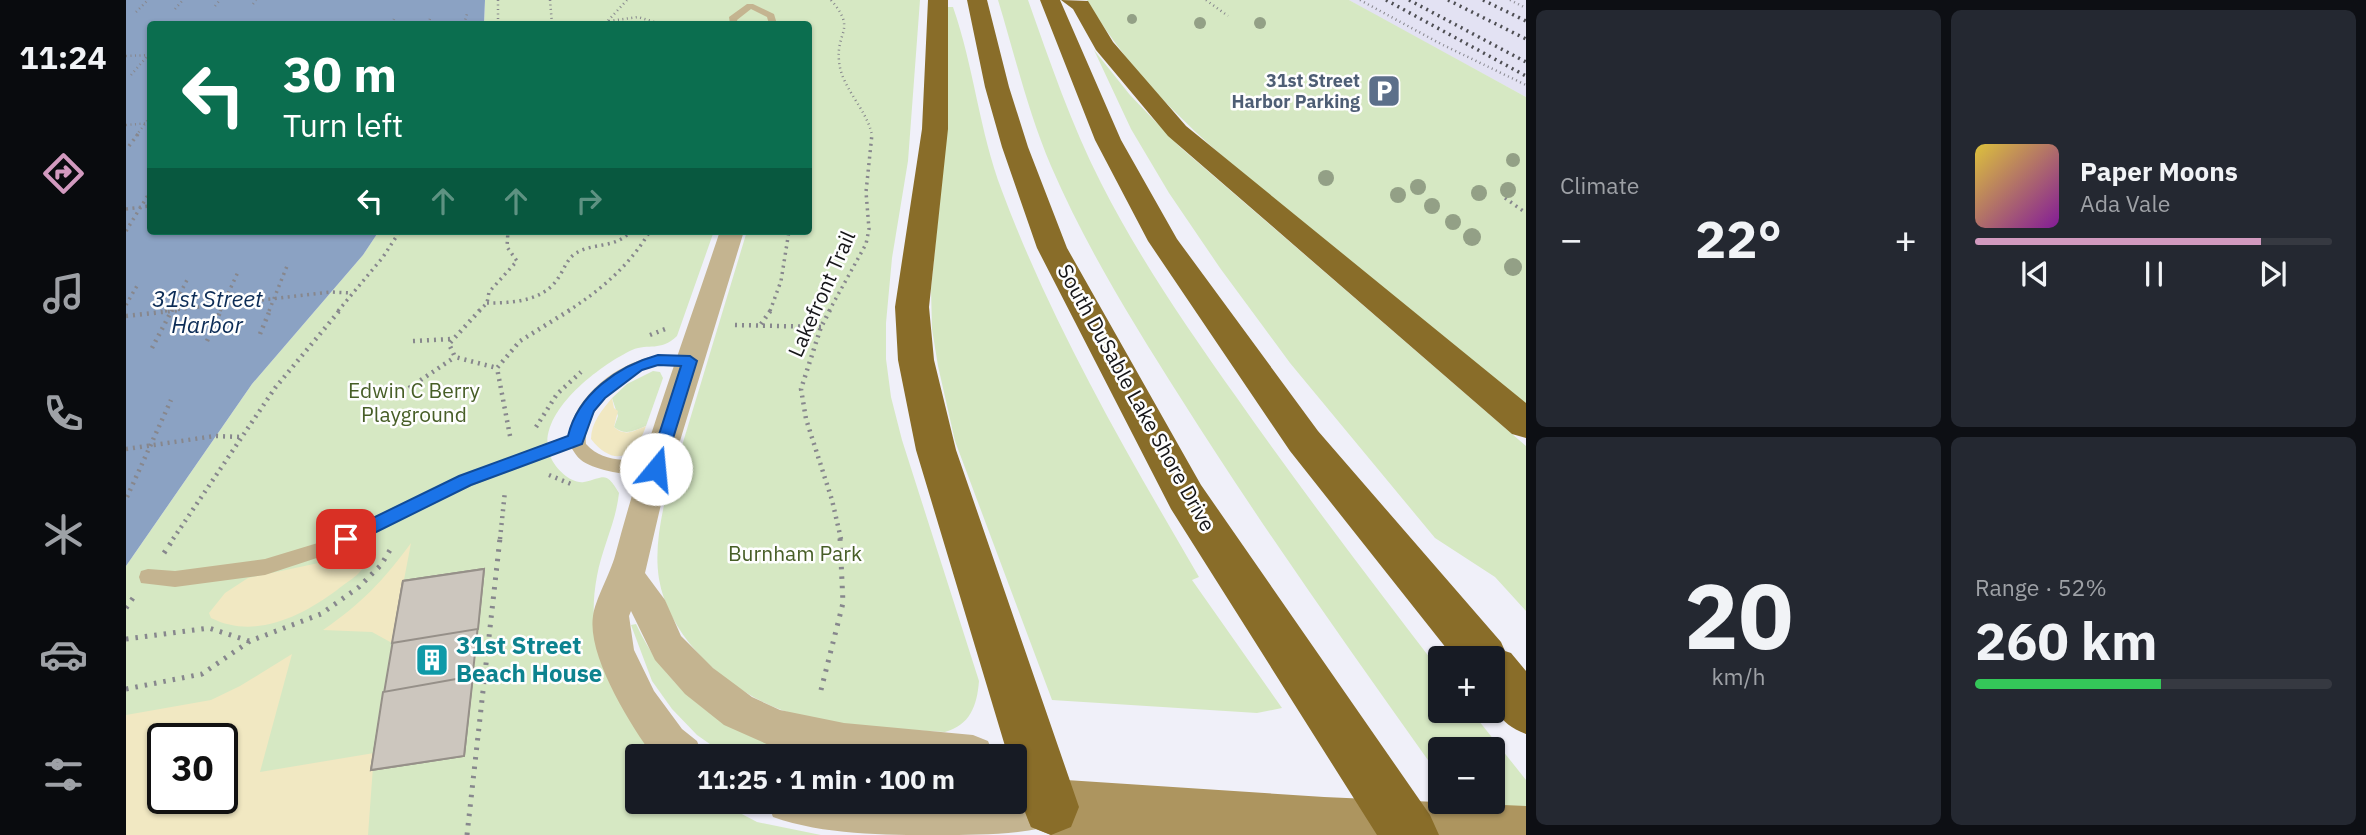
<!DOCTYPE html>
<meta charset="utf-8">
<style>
body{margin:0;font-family:"IBM Plex Sans",sans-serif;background:#242831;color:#f1f3f6;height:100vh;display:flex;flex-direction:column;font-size:26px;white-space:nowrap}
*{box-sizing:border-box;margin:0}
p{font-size:23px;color:#9ea1a6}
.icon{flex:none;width:38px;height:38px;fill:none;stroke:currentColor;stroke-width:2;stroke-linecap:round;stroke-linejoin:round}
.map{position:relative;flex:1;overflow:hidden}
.panel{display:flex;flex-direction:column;gap:10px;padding:10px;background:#0d0f14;width:840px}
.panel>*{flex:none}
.guide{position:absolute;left:21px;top:21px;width:665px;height:214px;border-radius:7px;box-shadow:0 2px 5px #0004;background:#0b6e4f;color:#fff;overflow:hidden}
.tools{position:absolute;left:1302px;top:646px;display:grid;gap:14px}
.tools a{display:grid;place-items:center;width:77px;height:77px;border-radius:7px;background:#171b24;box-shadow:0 2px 5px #0004;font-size:35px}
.speed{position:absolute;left:21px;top:723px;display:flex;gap:14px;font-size:35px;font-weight:700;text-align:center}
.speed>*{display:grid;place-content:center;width:91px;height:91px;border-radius:50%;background:#171b24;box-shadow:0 2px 5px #0004;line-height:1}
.speed .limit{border:4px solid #111;border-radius:10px;background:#fff;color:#111}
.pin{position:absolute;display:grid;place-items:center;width:60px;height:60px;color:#fff;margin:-30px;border-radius:14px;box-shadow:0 4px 10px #0006}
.me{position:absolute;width:77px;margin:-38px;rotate:17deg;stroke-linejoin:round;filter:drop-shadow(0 0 5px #0008)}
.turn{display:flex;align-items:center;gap:24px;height:147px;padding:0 21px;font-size:32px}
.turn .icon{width:91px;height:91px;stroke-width:2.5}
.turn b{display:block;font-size:49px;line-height:60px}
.lanes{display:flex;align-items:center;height:66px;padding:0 21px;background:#0003;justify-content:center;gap:35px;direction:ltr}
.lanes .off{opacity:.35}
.big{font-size:52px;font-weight:700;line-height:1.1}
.panel .card{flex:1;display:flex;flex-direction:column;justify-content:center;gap:10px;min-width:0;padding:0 24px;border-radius:10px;background:#242831}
.panel .dial{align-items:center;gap:0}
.dial b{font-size:91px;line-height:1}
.song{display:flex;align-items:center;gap:21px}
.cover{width:84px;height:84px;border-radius:10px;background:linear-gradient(135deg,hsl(50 70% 55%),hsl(290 70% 35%))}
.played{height:7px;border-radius:4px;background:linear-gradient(90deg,#d29abf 80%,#363941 80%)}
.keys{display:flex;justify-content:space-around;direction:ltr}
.heat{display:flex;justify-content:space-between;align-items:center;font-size:38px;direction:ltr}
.charge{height:10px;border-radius:5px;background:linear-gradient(90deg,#34c759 52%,#363941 0)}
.panel .tiles{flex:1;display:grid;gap:10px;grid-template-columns:repeat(2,1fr)}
.trip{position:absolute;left:499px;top:744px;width:402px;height:70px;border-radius:7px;background:#171b24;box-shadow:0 2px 5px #0004;font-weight:700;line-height:70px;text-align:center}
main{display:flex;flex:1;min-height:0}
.menu{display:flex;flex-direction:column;width:126px;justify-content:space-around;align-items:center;background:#090b0e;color:#9ea1a6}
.menu .icon{width:49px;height:49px}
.menu .on{color:#d29abf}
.menu b{font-size:32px;color:#f1f3f6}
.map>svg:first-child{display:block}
</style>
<main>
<nav class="menu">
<b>11:24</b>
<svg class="icon on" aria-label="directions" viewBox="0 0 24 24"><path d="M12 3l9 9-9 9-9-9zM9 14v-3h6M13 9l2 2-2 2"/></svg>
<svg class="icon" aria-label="music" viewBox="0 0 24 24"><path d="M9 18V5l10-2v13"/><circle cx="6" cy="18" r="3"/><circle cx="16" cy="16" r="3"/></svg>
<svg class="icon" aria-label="phone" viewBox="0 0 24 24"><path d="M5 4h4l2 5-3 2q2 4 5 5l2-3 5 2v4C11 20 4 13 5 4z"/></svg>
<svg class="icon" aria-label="climate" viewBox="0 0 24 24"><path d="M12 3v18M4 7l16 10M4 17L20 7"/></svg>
<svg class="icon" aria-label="car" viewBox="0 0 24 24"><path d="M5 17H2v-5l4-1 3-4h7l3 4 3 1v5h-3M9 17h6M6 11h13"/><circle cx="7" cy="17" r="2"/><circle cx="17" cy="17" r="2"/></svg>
<svg class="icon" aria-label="filters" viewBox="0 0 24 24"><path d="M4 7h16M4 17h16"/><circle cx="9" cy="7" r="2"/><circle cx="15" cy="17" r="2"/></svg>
</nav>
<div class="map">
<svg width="1400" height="835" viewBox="0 0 1400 835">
<rect width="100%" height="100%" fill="#f0f0f9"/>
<polygon fill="#e3e2f3" points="1223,0 1400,0 1400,97 1256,19"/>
<g fill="#d6e8c3" fill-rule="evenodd">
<path d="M359,0H794L782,161L766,258L760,323V359L765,397L776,440L853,681C851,706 844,725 819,732C771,729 722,727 676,716C614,702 544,644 533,579C529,554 533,529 538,505L621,231H682V24H358Z"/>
<path d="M872,0H902C924,62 945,124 975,183C1013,258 1062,329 1111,398C1176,491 1245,581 1314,671V710L1345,711L1400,780V835H1356L1332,802H1367V749H1314V777C1225,652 1136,527 1054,397C1007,323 960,247 925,166C902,112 889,56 872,0Z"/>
<path d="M961,0H1223L1400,97V408C1329,349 1258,290 1187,231C1103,163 1016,95 961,0Z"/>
<path d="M821,7H827C848,67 853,130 876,191C927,327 1000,452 1073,577L1066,580L1156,708L1131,713L926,700L829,441L812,366L806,329L805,289L822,116Z"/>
<polygon points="968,50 1004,95 1054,147 1400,446 1400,611 1369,577 1309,538 1164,363 1094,268 1043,193 1005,129"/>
<path d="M253,231H588L551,336C534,352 523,343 506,350C474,365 405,416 425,458C430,469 445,484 458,482C479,478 479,470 493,493C490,522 476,548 471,576C457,649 489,702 534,756H511V802H593L631,822L695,835H0V566L126,384L237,255ZM37,738H96V798H37Z"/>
<path d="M527,371L534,372L537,378L520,426C508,431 499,436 488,427L492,416L486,398L501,384Z"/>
<path d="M510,624C544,697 606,737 682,756H601L571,735L546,709L526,681L505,625Z"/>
</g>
<g fill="#f1e8c2" fill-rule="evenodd">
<path d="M486,398L488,408L492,411L488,427C499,437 508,431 520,426C509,458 488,468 465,439C465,423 476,410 486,398Z"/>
<path d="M285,543L266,643L246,632L197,630C235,604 258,580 285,543Z"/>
<path d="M250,545C245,554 240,565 233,573C227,579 218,584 211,590C176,616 129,640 85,618L83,613L99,593L122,578L216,558Z"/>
<path d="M166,654L134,772L248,753L242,835H0V715L85,700L114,686ZM37,738H96V798H37Z"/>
</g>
<polygon fill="#8ba2c3" points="0,0 359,0 358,24 24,24 24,231 253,231 237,255 126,384 0,566"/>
<g fill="#ccc6be" stroke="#969089" stroke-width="2">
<polygon points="358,569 338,756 245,770 277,581"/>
<polygon points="358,569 352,629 266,643 277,581"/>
<polygon points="347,676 338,756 245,770 257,692"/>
</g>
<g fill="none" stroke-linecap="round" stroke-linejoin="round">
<g stroke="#87878d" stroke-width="2.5" stroke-dasharray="1 3.5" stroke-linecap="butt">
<polyline points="372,0 372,24"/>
<polyline points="424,0 426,24"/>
<path d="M705,0C731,30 710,31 713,61C715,88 742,110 746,136"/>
<polyline points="1080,0 1102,16"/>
<polyline points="1234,0 1315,44 1400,85"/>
<polyline points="1384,0 1400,8"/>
<polyline points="127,4 130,0"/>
<polyline points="89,6 94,0"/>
<polyline points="49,9 57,0"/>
<polyline points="10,12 22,0"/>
<polyline points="483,21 512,17 535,24"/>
<polyline points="229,24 231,21"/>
<polyline points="266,24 268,19"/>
<polyline points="302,24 305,16"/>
<polyline points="338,24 341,14"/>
<polyline points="479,24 501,0"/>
<polyline points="0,56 24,55"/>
<polyline points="5,75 24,53"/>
<polyline points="0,125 24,123"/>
<polyline points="10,136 24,117"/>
</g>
<g stroke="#87878d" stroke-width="3.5" stroke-dasharray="2 4.5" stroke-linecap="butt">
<polyline points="3,146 12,134"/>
<polyline points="1379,198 1400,213"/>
<polyline points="0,209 24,206"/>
<polyline points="0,231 24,192"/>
<path d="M361,303C388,303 420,301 434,275C439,267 442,258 450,253C469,242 489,249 505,231"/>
<polyline points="0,305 12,284"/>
<polyline points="39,311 205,292 226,293"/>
<polyline points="45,311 62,278"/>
<polyline points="94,311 112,272"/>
<polyline points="143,311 161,266"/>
<polyline points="212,311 257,257 274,231"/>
<polyline points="353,311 361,303 363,292 391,261 381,247 382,231"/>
<path d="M442,311C475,290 504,265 524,231"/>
<polyline points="644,311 655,281 663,231"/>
<polyline points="703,311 740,244 743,229 740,192 746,134"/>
</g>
<g stroke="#87878d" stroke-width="4.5" stroke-dasharray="2 5" stroke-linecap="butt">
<polyline points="354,310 323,344 329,357 371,368"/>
<polyline points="704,310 695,327 675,389 680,419 706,500 715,539"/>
<polyline points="0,316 54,310"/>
<polyline points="635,324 645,310"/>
<polyline points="609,325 695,327"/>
<polyline points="134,334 144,310"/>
<polyline points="524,335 542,328"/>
<polyline points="81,341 95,310"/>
<polyline points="287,341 325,339"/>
<polyline points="26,348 46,310"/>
<polyline points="264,397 277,392 329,357"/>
<polyline points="410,427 431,394 455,372"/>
<polyline points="384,436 371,368 394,341 444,310"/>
<polyline points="0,449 89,436 115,437"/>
<polyline points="423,475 445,484"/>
<polyline points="1,497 45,400"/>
<polyline points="47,539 149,388 214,310"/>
<polyline points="374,539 379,491"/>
</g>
<g stroke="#87878d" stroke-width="5" stroke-dasharray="2.5 7" stroke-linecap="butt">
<polyline points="38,553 48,538"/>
<polyline points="0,608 7,598"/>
<polyline points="0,639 83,628 123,641"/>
<polyline points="0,689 76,674 124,641 195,614 233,587 255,565 267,545"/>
<polyline points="695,690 717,603 714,538"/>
<polyline points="341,835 374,538"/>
</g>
<g fill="#c4b490" fill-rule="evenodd">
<polygon points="621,4 627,4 648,14 651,24 643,24 641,17 625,9 611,20 612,24 604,24 603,17"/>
<path d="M537,355L564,356L571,361C562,371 537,363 523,367C496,374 456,414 460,444C481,467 509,456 536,465L538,469L536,473C518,479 470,472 455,460C451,457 448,452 445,447L345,486L206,553L139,575L49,587L15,583L13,577L15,571L22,569L49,571L139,559L195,542L333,476L443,435C448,394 498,358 537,355Z"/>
</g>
<g fill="#c4b490" fill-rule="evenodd">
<path d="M594,231H618L536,500L519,573L539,600L555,636L587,668L626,697L654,710L718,723L847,735L862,741L868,756H685L652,749L598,725L559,694L529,660L505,611L503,616L508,650L528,691L556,729L571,741L577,756H527C504,724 461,656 467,616C469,600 484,574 489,556C518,446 558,339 594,231Z"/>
<path d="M925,785L940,792L947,807L940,822C900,835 856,835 812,835C758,835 698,835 647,817L641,802H889V792Z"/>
</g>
<polygon fill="#ad955f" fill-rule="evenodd" points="925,779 1198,797 1400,806 1400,835 925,835 905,827 897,807 905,787"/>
<g fill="#896d29" fill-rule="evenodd">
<path d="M802,0H822V129L803,307L808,360L830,450L953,807L945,827L925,835L905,827C895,803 889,782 889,756H882L790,450L772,360L769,307L796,129Z"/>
<polygon points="841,0 861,0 883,87 902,147 941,248 1075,485 1304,815 1313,835 1251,835 1045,509 911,248 876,147 859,87"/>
<path d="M914,0H934L995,140L1051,239L1192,431L1375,642L1379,651L1385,653L1400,671V734C1360,718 1367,696 1367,658H1328L1164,451L1022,241L969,140Z"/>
<polygon points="935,0 962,1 987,42 1060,126 1400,403 1400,438 1386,434 1042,136 970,50 947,9"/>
</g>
<g stroke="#4e4e53" stroke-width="3.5" stroke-dasharray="2 4.5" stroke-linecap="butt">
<polyline points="1260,0 1400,76"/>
<polyline points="1283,0 1400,62"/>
<polyline points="1322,0 1400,39"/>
<polyline points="1357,0 1400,21"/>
</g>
</g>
<g fill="#93a086">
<circle cx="1006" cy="19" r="5"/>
<circle cx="1074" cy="23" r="6"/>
<circle cx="1134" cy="23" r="6"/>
<circle cx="1387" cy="160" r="7"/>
<circle cx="1200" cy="178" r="8"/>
<circle cx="1292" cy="187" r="8"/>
<circle cx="1382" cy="190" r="8"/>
<circle cx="1353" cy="193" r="8"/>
<circle cx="1272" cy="195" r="8"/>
<circle cx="1306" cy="206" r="8"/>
<circle cx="1327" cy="222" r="8"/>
<circle cx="1346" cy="237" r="9"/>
<circle cx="1387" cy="267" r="9"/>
</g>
<path fill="#1a73e8" stroke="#114b97" stroke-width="2" d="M532,355L564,356L571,361L536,474H524L522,469L555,366L532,365L516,370L479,398L468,411L456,444L345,485L226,544L220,546L214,544L211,539L214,534L333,476L442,436C452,394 492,366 532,355Z"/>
<defs>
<symbol id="parking-square" viewBox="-11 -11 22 22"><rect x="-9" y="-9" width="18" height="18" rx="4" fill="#5c6f8a" stroke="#fefefe"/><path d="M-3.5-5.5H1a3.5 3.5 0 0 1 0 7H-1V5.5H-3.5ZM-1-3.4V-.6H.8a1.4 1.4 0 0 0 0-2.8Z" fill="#fff"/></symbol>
<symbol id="building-square" viewBox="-11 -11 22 22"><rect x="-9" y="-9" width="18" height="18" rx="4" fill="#0f9aa8" stroke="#fefefe"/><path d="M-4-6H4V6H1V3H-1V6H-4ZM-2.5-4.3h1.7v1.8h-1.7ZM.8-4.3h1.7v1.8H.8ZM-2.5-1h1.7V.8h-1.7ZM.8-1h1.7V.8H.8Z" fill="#fff"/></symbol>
</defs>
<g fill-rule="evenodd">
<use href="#parking-square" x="1239" y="72" width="38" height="38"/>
<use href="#building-square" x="287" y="641" width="38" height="38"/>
</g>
<g text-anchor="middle" stroke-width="5" stroke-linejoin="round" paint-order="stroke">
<g font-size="18" font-weight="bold" fill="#4e5e75" stroke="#fefefe" text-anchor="end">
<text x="1234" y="87">31st Street<tspan x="1234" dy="21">Harbor Parking</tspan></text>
</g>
<g font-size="21" fill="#151518" stroke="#fefefe">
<text transform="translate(696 294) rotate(-66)" y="7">Lakefront Trail</text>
<text transform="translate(1010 398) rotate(61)" y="7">South DuSable Lake Shore Drive</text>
</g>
<g font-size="21" fill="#475e27" stroke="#fefefe">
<text x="288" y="398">Edwin C Berry<tspan x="288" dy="24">Playground</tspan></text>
<text x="669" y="561">Burnham Park</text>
</g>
<g font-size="23" font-style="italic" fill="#0c2c56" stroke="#fefefe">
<text x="81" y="307">31st Street<tspan x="81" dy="26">Harbor</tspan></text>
</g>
<g font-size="24" font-weight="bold" fill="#0d838f" stroke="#fefefe" text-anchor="start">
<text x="330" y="654">31st Street<tspan x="330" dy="28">Beach House</tspan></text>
</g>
</g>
</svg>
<div class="tools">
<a>+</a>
<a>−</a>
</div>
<div class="speed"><div class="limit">30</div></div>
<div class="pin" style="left:220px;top:539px;background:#d93025"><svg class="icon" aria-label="arrive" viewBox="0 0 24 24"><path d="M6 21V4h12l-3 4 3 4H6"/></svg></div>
<svg class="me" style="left:530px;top:469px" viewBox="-20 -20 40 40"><circle r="19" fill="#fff"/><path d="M0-13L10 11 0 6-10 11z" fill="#1a73e8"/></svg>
<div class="trip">11:25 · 1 min · 100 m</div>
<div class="guide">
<div class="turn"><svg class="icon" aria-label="left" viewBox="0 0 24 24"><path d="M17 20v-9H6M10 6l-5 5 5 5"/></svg><div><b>30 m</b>Turn left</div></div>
<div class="lanes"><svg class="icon" aria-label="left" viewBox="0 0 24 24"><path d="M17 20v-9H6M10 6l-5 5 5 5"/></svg><svg class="icon off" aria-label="ahead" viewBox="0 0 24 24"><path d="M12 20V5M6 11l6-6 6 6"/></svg><svg class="icon off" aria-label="ahead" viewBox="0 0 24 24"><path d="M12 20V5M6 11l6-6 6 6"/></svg><svg class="icon off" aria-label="right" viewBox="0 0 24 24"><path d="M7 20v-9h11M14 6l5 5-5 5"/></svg></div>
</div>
</div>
<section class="panel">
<div class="tiles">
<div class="card"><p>Climate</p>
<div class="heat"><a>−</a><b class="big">22°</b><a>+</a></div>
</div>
<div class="card">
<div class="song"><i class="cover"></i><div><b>Paper Moons</b><p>Ada Vale</p></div></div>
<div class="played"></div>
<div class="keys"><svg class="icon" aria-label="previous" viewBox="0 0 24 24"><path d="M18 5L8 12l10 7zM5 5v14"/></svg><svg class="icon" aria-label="pause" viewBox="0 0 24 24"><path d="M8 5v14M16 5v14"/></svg><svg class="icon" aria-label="next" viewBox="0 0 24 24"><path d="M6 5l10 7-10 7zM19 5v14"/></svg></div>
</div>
<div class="card dial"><b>20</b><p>km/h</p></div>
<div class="card"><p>Range · 52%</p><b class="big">260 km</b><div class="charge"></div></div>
</div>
</section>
</main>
